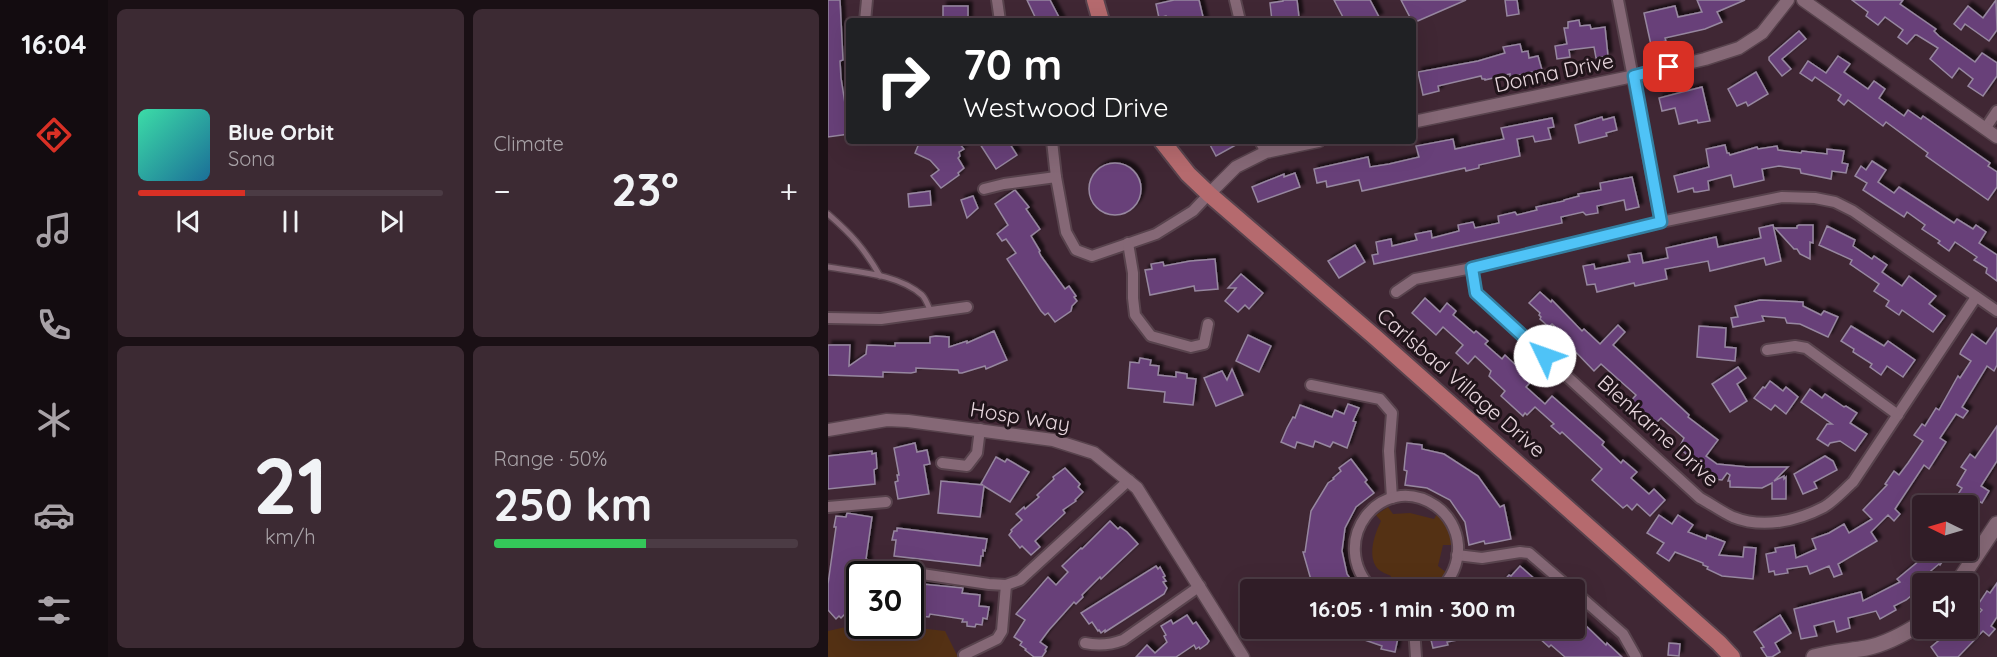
<!DOCTYPE html>
<meta charset="utf-8">
<style>
body{margin:0;font-family:Quicksand,sans-serif;background:#3c2a33;color:#f1f3f6;height:100vh;display:flex;flex-direction:column;font-size:22px;white-space:nowrap}
*{box-sizing:border-box;margin:0}
p{font-size:20px;color:#a8a2a7}
.icon{flex:none;width:33px;height:33px;fill:none;stroke:currentColor;stroke-width:2;stroke-linecap:round;stroke-linejoin:round}
.map{position:relative;flex:1;overflow:hidden}
.sheet{display:flex;flex-direction:column;gap:9px;padding:9px;background:#1a1015;width:720px}
.sheet>*{flex:none}
.hud{position:absolute;left:18px;top:18px;width:570px;height:126px;border-radius:6px;box-shadow:0 6px 24px #0002,0 0 0 2px #4b3b44;background:#202124;color:#fff;overflow:hidden}
.needle{width:39px;rotate:275deg}
.tools{position:absolute;left:1084px;top:495px;display:grid;gap:12px}
.tools a{display:grid;place-items:center;width:66px;height:66px;border-radius:6px;background:#301d27;box-shadow:0 6px 24px #0002,0 0 0 2px #4b3b44;font-size:30px}
.speed{position:absolute;left:18px;top:561px;display:flex;gap:12px;font-size:30px;font-weight:700;text-align:center}
.speed>*{display:grid;place-content:center;width:78px;height:78px;border-radius:50%;background:#301d27;box-shadow:0 6px 24px #0002,0 0 0 2px #4b3b44;line-height:1}
.speed .limit{border:3px solid #111;border-radius:9px;background:#fff;color:#111}
.pin{position:absolute;display:grid;place-items:center;width:51px;height:51px;color:#fff;margin:-26px;border-radius:12px;box-shadow:0 3px 9px #0006}
.me{position:absolute;width:66px;margin:-33px;rotate:312deg;stroke-linejoin:round;filter:drop-shadow(0 0 4px #0008)}
.turn{display:flex;align-items:center;gap:21px;height:126px;padding:0 18px;font-size:27px}
.turn .icon{width:78px;height:78px;stroke-width:2.5}
.turn b{display:block;font-size:42px;line-height:51px}
.big{font-size:45px;font-weight:700;line-height:1.1}
.sheet .widget{flex:1;display:flex;flex-direction:column;justify-content:center;gap:9px;min-width:0;padding:0 21px;border-radius:9px;background:#3c2a33}
.sheet .dial{align-items:center;gap:0}
.dial b{font-size:78px;line-height:1}
.song{display:flex;align-items:center;gap:18px}
.cover{width:72px;height:72px;border-radius:9px;background:linear-gradient(135deg,hsl(160 70% 55%),hsl(200 70% 35%))}
.played{height:6px;border-radius:3px;background:linear-gradient(90deg,#d93025 35%,#4b3b44 35%)}
.keys{display:flex;justify-content:space-around;direction:ltr}
.heat{display:flex;justify-content:space-between;align-items:center;font-size:33px;direction:ltr}
.charge{height:9px;border-radius:4px;background:linear-gradient(90deg,#34c759 50%,#4b3b44 0)}
.sheet .tiles{flex:1;display:grid;gap:9px;grid-template-columns:repeat(2,1fr)}
.trip{position:absolute;left:412px;top:579px;width:345px;height:60px;border-radius:6px;background:#301d27;box-shadow:0 6px 24px #0002,0 0 0 2px #4b3b44;font-weight:700;line-height:60px;text-align:center}
main{display:flex;flex:1;min-height:0}
.tabs{display:flex;flex-direction:column;width:108px;justify-content:space-around;align-items:center;background:#130c10;color:#a8a2a7}
.tabs .icon{width:42px;height:42px}
.tabs .active{color:#d93025}
.tabs b{font-size:27px;color:#f1f3f6}
.map>svg:first-child{display:block}
</style>
<main>
<nav class="tabs">
<b>16:04</b>
<svg class="icon active" aria-label="directions" viewBox="0 0 24 24"><path d="M12 3l9 9-9 9-9-9zM9 14v-3h6M13 9l2 2-2 2"/></svg>
<svg class="icon" aria-label="music" viewBox="0 0 24 24"><path d="M9 18V5l10-2v13"/><circle cx="6" cy="18" r="3"/><circle cx="16" cy="16" r="3"/></svg>
<svg class="icon" aria-label="phone" viewBox="0 0 24 24"><path d="M5 4h4l2 5-3 2q2 4 5 5l2-3 5 2v4C11 20 4 13 5 4z"/></svg>
<svg class="icon" aria-label="climate" viewBox="0 0 24 24"><path d="M12 3v18M4 7l16 10M4 17L20 7"/></svg>
<svg class="icon" aria-label="car" viewBox="0 0 24 24"><path d="M5 17H2v-5l4-1 3-4h7l3 4 3 1v5h-3M9 17h6M6 11h13"/><circle cx="7" cy="17" r="2"/><circle cx="17" cy="17" r="2"/></svg>
<svg class="icon" aria-label="filters" viewBox="0 0 24 24"><path d="M4 7h16M4 17h16"/><circle cx="9" cy="7" r="2"/><circle cx="15" cy="17" r="2"/></svg>
</nav>
<section class="sheet">
<div class="tiles">
<div class="widget">
<div class="song"><i class="cover"></i><div><b>Blue Orbit</b><p>Sona</p></div></div>
<div class="played"></div>
<div class="keys"><svg class="icon" aria-label="previous" viewBox="0 0 24 24"><path d="M18 5L8 12l10 7zM5 5v14"/></svg><svg class="icon" aria-label="pause" viewBox="0 0 24 24"><path d="M8 5v14M16 5v14"/></svg><svg class="icon" aria-label="next" viewBox="0 0 24 24"><path d="M6 5l10 7-10 7zM19 5v14"/></svg></div>
</div>
<div class="widget"><p>Climate</p>
<div class="heat"><a>−</a><b class="big">23°</b><a>+</a></div>
</div>
<div class="widget dial"><b>21</b><p>km/h</p></div>
<div class="widget"><p>Range · 50%</p><b class="big">250 km</b><div class="charge"></div></div>
</div>
</section>
<div class="map">
<svg width="1169" height="657" viewBox="0 0 1169 657">
<defs>
<filter id="shadow"><feDropShadow dx="4" dy="-4" stdDeviation="1.5" flood-color="#0009"/></filter>
</defs>
<rect width="100%" height="100%" fill="#402734"/>
<g fill="#543114">
<path d="M560,507L565,514L582,513L606,519L609,514C619,522 624,532 625,545H615L610,566L619,573C616,577 613,582 610,585C601,592 568,591 558,587L563,576C559,574 553,572 550,569C539,557 546,535 553,521L548,515Z"/>
<polygon points="31,624 32,626 72,626 117,631 130,657 0,657 0,631"/>
</g>
<g fill="#674179" stroke="#9787a0" stroke-width="1.5" filter="url(#shadow)">
<polygon points="0,0 12,0 15,60 12,61 13,78 19,116 21,117 21,134 0,137"/>
<polygon points="199,0 222,0 233,21 209,21"/>
<polygon points="346,0 371,0 376,21 339,21 338,16 331,18 328,4"/>
<polygon points="455,0 469,0 471,17 468,17 468,21 444,21 442,3 455,1"/>
<polygon points="506,0 542,0 551,17 542,21 517,21"/>
<polygon points="573,0 638,0 585,23"/>
<polygon points="677,0 689,0 691,14 679,16"/>
<polygon points="869,0 917,0 889,12 894,22 877,29 837,38 838,41 823,45 816,13 847,6 850,17 874,12"/>
<polygon points="1024,0 1075,0 1072,4 1108,29 1106,31 1111,36 1147,62 1154,53 1169,63 1169,76 1155,96 1140,86 1145,79 1131,68 1124,78 1102,59 1110,48 1089,35 1087,35 1079,44 1070,37 1075,30 1057,17 1050,25 1038,16 1040,12"/>
<polygon points="1168,0 1169,30 1161,41 1137,24 1133,30 1126,24 1140,6 1155,18"/>
<rect x="115" y="6" width="25" height="15"/>
<polygon points="751,20 752,26 762,25 763,29 777,27 780,56 768,58 766,47 741,50 742,57 729,59 727,46 739,44 736,28 740,28 740,22"/>
<polygon points="971,31 978,39 954,59 963,69 954,76 941,60 941,57"/>
<polygon points="692,44 694,52 700,51 701,58 710,56 714,70 682,77 682,74 657,80 657,79 654,79 653,76 610,86 611,91 595,95 590,72 650,61 677,53 675,47"/>
<polygon points="1010,56 1022,64 1016,72 1040,89 1046,81 1057,89 1051,98 1076,116 1080,110 1093,119 1095,116 1162,163 1160,166 1169,172 1169,187 1160,200 1098,156 1100,153 1058,122 1055,126 1020,100 1016,105 1010,100 1013,95 987,77 984,81 972,73 980,61 998,73"/>
<polygon points="928,72 940,94 920,106 918,102 909,106 900,89"/>
<polygon points="874,87 882,121 870,123 869,120 851,124 847,108 834,111 831,98"/>
<polygon points="774,117 775,120 786,117 789,130 778,133 779,136 751,143 747,125"/>
<polygon points="724,118 726,127 720,128 723,139 707,142 705,136 689,139 692,156 651,165 651,168 638,171 637,168 534,191 531,180 499,187 498,181 489,183 486,169 540,157 542,167 561,164 591,157 588,146 625,139 627,149 646,145 676,139 673,128"/>
<polygon points="92,141 98,143 101,141 129,141 136,149 131,152 132,156 130,158 136,168 130,173 131,175 113,188 103,176 111,170 102,160 87,153"/>
<polygon points="150,141 180,141 189,155 168,169"/>
<polygon points="380,141 415,141 388,156"/>
<polygon points="897,145 899,153 901,153 902,155 929,147 930,149 949,146 950,150 973,153 974,151 999,154 999,149 1016,151 1014,163 1020,164 1018,173 1004,171 1003,179 973,173 972,169 951,166 934,169 936,180 906,187 903,175 880,181 881,190 869,192 866,192 865,188 850,192 846,176 881,167 878,149"/>
<polygon points="1044,161 1058,170 1050,182 1066,193 1071,187 1126,223 1129,219 1145,229 1148,225 1158,232 1151,243 1169,255 1169,281 1158,273 1159,268 1146,260 1149,257 1127,242 1121,251 1110,243 1112,241 1094,229 1097,225 1079,212 1076,217 1035,190 1039,183 1027,176 1033,166 1038,170"/>
<circle cx="287" cy="189" r="26"/>
<polygon points="467,173 472,187 430,202 424,187 456,174 456,177"/>
<polygon points="804,177 811,207 798,210 796,200 769,206 770,213 758,215 755,212 733,217 734,223 546,264 544,255 550,254 548,242 563,239 564,246 589,240 587,234 603,231 604,238 631,231 630,225 645,222 647,228 671,223 670,216 687,212 689,215 709,210 708,207 736,201 736,200 751,196 750,194 773,190 772,183"/>
<polygon points="187,190 201,207 198,209 212,229 203,236 212,251 211,252 213,256 237,289 241,286 248,296 246,297 249,301 244,306 243,311 227,322 220,313 217,315 213,311 179,259 188,253 178,239 174,241 169,234 180,225 167,204"/>
<polygon points="102,191 103,205 81,207 80,194"/>
<polygon points="145,196 150,208 139,218 133,200"/>
<polygon points="945,225 953,261 938,265 936,258 882,271 880,261 837,269 839,279 807,286 806,283 769,292 767,284 759,285 755,266 766,264 767,269 802,262 800,255 813,253 815,263 840,258 838,248 888,237 890,247 933,238 931,228"/>
<polygon points="971,225 985,225 985,243 982,242 982,259 972,254 969,249 966,249 947,228 969,228 969,226"/>
<polygon points="999,226 1027,240 1025,246 1044,259 1046,256 1059,265 1054,272 1074,286 1081,276 1108,296 1101,304 1117,316 1105,332 1074,310 1071,315 1058,306 1061,301 1046,291 1051,284 1022,264 1024,260 991,245"/>
<polygon points="527,245 537,262 511,278 500,261"/>
<polygon points="387,259 390,289 367,291 366,286 322,295 317,270 324,269 323,264 335,262 336,266 362,261"/>
<polygon points="413,274 435,293 421,309 417,305 410,312 397,301 408,288 400,288"/>
<polygon points="712,292 723,302 724,300 754,331 756,329 772,344 790,325 797,332 785,345 861,415 860,417 890,440 878,456 889,464 920,467 960,467 946,481 956,476 956,479 958,477 958,499 944,499 944,483 934,488 902,487 902,481 900,481 902,475 899,473 894,480 885,479 875,471 876,469 851,448 856,438 833,418 825,426 801,403 808,395 773,364 766,371 741,345 744,342 724,324 721,327 712,319 713,317 711,315 712,313 701,303"/>
<polygon points="597,298 612,312 619,303 628,311 625,315 646,333 648,331 660,341 657,344 674,359 677,355 694,371 696,369 706,378 698,387 717,404 724,396 776,442 774,445 793,463 795,460 809,472 803,478 821,494 826,489 837,500 822,516 809,504 804,510 799,505 795,508 764,480 774,469 734,432 732,434 723,426 726,424 707,407 699,415 697,413 695,416 673,396 677,391 661,376 663,371 647,356 640,364 628,353 635,345 615,327 608,335 584,313"/>
<polygon points="932,300 975,302 975,306 993,315 996,311 1010,317 1000,337 972,324 959,323 957,318 934,316 936,321 905,327 903,318 910,317 907,306"/>
<polygon points="871,326 898,328 897,347 908,348 907,361 869,357"/>
<polygon points="1023,326 1056,346 1060,341 1087,360 1075,377 1059,366 1053,375 1042,367 1044,364 1025,352 1026,349 1013,341"/>
<polygon points="1169,328 1169,365 1166,371 1159,366 1134,407 1140,411 1135,418 1128,414 1112,438 1118,442 1101,469 1096,465 1067,509 1072,514 1066,521 1060,515 1043,532 1049,541 1010,564 1014,574 1006,577 1001,566 982,574 979,566 959,569 960,573 947,575 946,571 941,572 938,554 948,552 947,548 966,545 968,558 988,549 984,539 1001,533 1016,524 1021,533 1044,519 1035,510 1059,485 1057,484 1066,471 1071,475 1080,463 1095,441 1086,435 1094,424 1097,426 1108,408 1111,410 1130,376 1132,378 1143,361 1132,354 1133,351 1144,334 1158,344"/>
<polygon points="166,331 179,360 158,369 157,366 134,373 131,373 130,370 88,368 88,372 83,373 55,372 55,377 0,375 0,345 22,345 21,366 38,354 39,345 67,346 67,343 102,343 102,337 108,336 121,337 121,347 139,341 139,343"/>
<polygon points="420,335 443,346 431,372 408,361"/>
<polygon points="312,358 323,360 322,365 331,366 330,375 348,377 348,372 359,374 359,378 368,379 365,405 336,402 337,392 300,388 302,362 311,363"/>
<polygon points="910,367 918,378 909,384 919,401 902,412 884,384"/>
<polygon points="404,369 415,395 388,406 376,378 394,371 399,380"/>
<polygon points="942,381 955,391 958,387 970,397 958,414 947,405 943,410 926,398 935,387 937,388"/>
<polygon points="982,389 994,398 997,394 1016,407 1018,406 1029,413 1022,423 1039,434 1027,451 1012,441 1002,443 1000,446 989,439 999,424 1004,424 973,402"/>
<polygon points="520,404 531,408 525,421 528,422 519,448 505,442 502,447 487,441 485,447 469,442 467,448 453,442 459,428 465,417 467,418 472,405 504,417 507,410 516,414"/>
<polygon points="1169,426 1169,461 1153,486 1161,491 1154,503 1149,500 1146,506 1123,506 1134,488 1129,485 1138,470 1133,467 1142,454 1147,458"/>
<polygon points="87,443 89,452 99,450 102,464 96,465 101,494 70,499 67,482 70,481 69,475 71,475 66,448"/>
<polygon points="579,443 594,445 594,449 616,454 650,476 672,507 676,505 683,539 668,542 657,544 656,541 641,545 637,522 622,500 599,488 577,485 579,471 576,470 577,459"/>
<polygon points="44,451 44,454 48,453 49,468 46,470 47,484 0,489 0,456"/>
<polygon points="997,456 1005,461 1009,470 986,482 989,488 975,494 966,474"/>
<polygon points="168,457 177,462 179,459 201,472 182,502 156,486 152,517 110,513 113,481 155,485 153,484"/>
<polygon points="523,459 539,480 537,482 546,493 528,507 517,528 514,551 519,574 530,590 489,590 486,579 483,580 475,552 477,552 483,511 500,483 506,479 505,478 513,471 511,468"/>
<polygon points="237,468 252,484 250,487 255,492 247,500 248,501 235,510 237,513 207,541 212,547 203,555 194,546 192,548 181,535 184,531 183,530 194,520 188,514 196,507 197,509 211,497 209,495 226,479 225,477"/>
<polygon points="19,513 44,517 38,559 40,560 38,572 32,571 32,588 28,594 26,593 17,607 20,611 13,618 11,616 8,619 0,610 0,584 8,527 6,527 8,516 18,517"/>
<polygon points="831,515 844,524 850,515 865,525 860,532 878,539 879,535 897,542 891,555 915,557 916,547 928,548 925,579 894,576 879,569 880,567 875,565 875,563 847,552 841,561 829,553 836,543 819,533"/>
<polygon points="282,521 290,529 292,527 299,532 310,544 273,579 272,577 254,595 255,597 248,604 246,602 221,630 212,642 219,647 217,650 218,651 214,657 206,657 197,650 198,649 192,645 194,642 186,637 197,620 188,614 220,577 228,585 240,572 234,566 253,548 254,549"/>
<polygon points="69,528 159,539 157,551 155,550 155,556 153,556 152,566 66,556 68,540 64,540 66,531 69,531"/>
<polygon points="1091,550 1122,550 1112,565 1111,564 1091,581 1095,586 1078,600 1066,606 1068,610 1052,619 1048,611 1020,618 1022,628 1009,632 1006,621 986,626 989,636 973,639 966,609 1033,592 1035,601 1072,582 1069,579 1098,555"/>
<polygon points="328,566 330,569 332,567 337,576 335,577 338,581 335,582 339,588 336,594 277,632 277,630 273,633 271,630 270,631 264,622 261,624 253,613"/>
<polygon points="692,566 700,573 719,590 668,590 681,575 683,576"/>
<polygon points="1169,583 1169,617 1163,626 1167,629 1161,636 1155,631 1130,657 1110,657 1103,647 1126,628 1140,628 1140,624 1154,610 1149,606 1159,591 1162,593"/>
<polygon points="94,584 135,588 134,593 152,595 151,606 161,607 159,619 155,618 154,625 148,624 147,627 139,626 139,622 134,622 135,619 102,614 101,617 92,616 92,614 87,613 89,599 92,596"/>
<polygon points="359,615 365,624 368,622 381,641 379,644 372,649 371,647 368,649 366,645 348,657 308,657 319,645 327,653 339,642 336,636 338,635 333,626 343,620 345,624"/>
<polygon points="952,615 963,633 947,643 952,652 944,657 939,657 933,648 936,647 926,632"/>
<polygon points="754,622 778,645 779,643 794,657 737,657 723,645 721,647 700,628 748,628"/>
<polygon points="530,628 572,628 567,652 553,649 554,646 531,638 526,635"/>
<polygon points="600,628 653,628 653,629 629,638 630,640 619,642 620,645 605,648"/>
<polygon points="841,643 852,644 851,656 840,655"/>
</g>
<g fill="none" stroke-linecap="round" stroke-linejoin="round">
<defs>
<g id="service">
<path d="M0,214C24,235 36,248 52,276"/>
<path d="M0,267C30,272 70,274 94,295C98,299 100,306 103,312"/>
</g>
<g id="minor">
<polyline points="169,0 172,21"/>
<polyline points="407,0 412,21"/>
<polyline points="790,0 833,222"/>
<polyline points="37,21 39,0"/>
<polyline points="1157,129 1169,111"/>
<polyline points="224,141 228,177"/>
<polyline points="432,141 438,152"/>
<polyline points="156,189 176,184 228,177 238,232 248,250 264,256 328,234 365,211 381,194"/>
<polyline points="300,243 305,273 305,298 307,315 323,336 363,347 376,344 380,324"/>
<path d="M644,268L648,293L872,498C883,504 894,512 905,517C935,529 969,521 996,507C1006,501 1016,490 1025,482L1148,297"/>
<polyline points="568,292 587,279 644,268 833,222 954,197 987,198 1007,202 1025,211 1169,311"/>
<polyline points="0,318 53,319 139,307"/>
<polyline points="939,350 967,346 978,348 1070,415"/>
<polyline points="483,385 552,399 564,413 561,451 564,498"/>
<polyline points="114,463 139,466 149,453 152,429"/>
<polyline points="0,507 58,502"/>
<polyline points="629,555 654,558 692,552 701,553 744,590"/>
<polyline points="57,572 67,570 161,584 178,585 192,580 301,480"/>
<path d="M545,590C497,542 553,469 608,506C621,515 629,530 630,545C631,562 624,579 611,590"/>
<polyline points="747,592 795,634 808,657"/>
<polyline points="586,628 588,657"/>
<path d="M257,643C271,646 282,645 295,640L372,586"/>
<polyline points="136,655 169,639 174,631 178,585"/>
</g>
<g id="tertiary">
<polyline points="975,0 1169,137"/>
<polyline points="585,122 806,76 877,59 911,48 934,33 960,0"/>
<polyline points="381,194 408,167 438,152 491,141"/>
<polyline points="0,430 59,420 80,421 225,440 266,453 309,488 415,657"/>
</g>
<g id="secondary">
<polyline points="1129,584 1169,524"/>
<path d="M986,657C1003,652 1021,651 1038,648C1059,644 1078,633 1095,622"/>
</g>
<g id="primary">
<polyline points="267,0 273,21"/>
<polyline points="334,141 360,174 381,194 547,337 891,643 904,657"/>
</g>
</defs>
<use href="#service" stroke="#58434d" stroke-width="8"/>
<use href="#minor" stroke="#58434d" stroke-width="14"/>
<use href="#tertiary" stroke="#58434d" stroke-width="15"/>
<use href="#secondary" stroke="#58434d" stroke-width="18"/>
<use href="#primary" stroke="#58434d" stroke-width="20"/>
<use href="#service" stroke="#856876" stroke-width="5"/>
<use href="#minor" stroke="#856876" stroke-width="10"/>
<use href="#tertiary" stroke="#856876" stroke-width="12"/>
<use href="#secondary" stroke="#856876" stroke-width="15"/>
<use href="#primary" stroke="#b56a6e" stroke-width="16"/>
</g>
<g fill="none" stroke-linecap="round" stroke-linejoin="round">
<defs>
<polyline id="route" points="717,356 648,293 644,268 833,222 806,76 841,67"/>
</defs>
<use href="#route" stroke="#337fa1" stroke-width="15"/>
<use href="#route" stroke="#4fc3f7" stroke-width="10"/>
</g>
<g text-anchor="middle" stroke-width="6" stroke-linejoin="round" paint-order="stroke">
<g font-size="21" fill="#e7d6dd" stroke="#20141a">
<text transform="translate(726 73) rotate(-12)" y="7">Donna Drive</text>
<text transform="translate(633 383) rotate(41)" y="7">Carlsbad Village Drive</text>
<text transform="translate(192 417) rotate(9)" y="7">Hosp Way</text>
<text transform="translate(830 431) rotate(42)" y="7">Blenkarne Drive</text>
</g>
</g>
</svg>
<div class="tools">
<a><svg class="needle" viewBox="-14 -14 28 28"><path d="M0-13l5 13h-10z" fill="#e53935"/><path d="M0 13l5-13h-10z" fill="#a8a2a7"/></svg></a>
<a><svg class="icon" aria-label="sound" viewBox="0 0 24 24"><path d="M4 9h4l5-4v14l-5-4H4zM17 9q2 3 0 6"/></svg></a>
</div>
<div class="speed"><div class="limit">30</div></div>
<div class="pin" style="left:841px;top:67px;background:#d93025"><svg class="icon" aria-label="arrive" viewBox="0 0 24 24"><path d="M6 21V4h12l-3 4 3 4H6"/></svg></div>
<svg class="me" style="left:717px;top:356px" viewBox="-20 -20 40 40"><circle r="19" fill="#fff"/><path d="M0-13L10 11 0 6-10 11z" fill="#4fc3f7"/></svg>
<div class="trip">16:05 · 1 min · 300 m</div>
<div class="hud">
<div class="turn"><svg class="icon" aria-label="right" viewBox="0 0 24 24"><path d="M7 20v-9h11M14 6l5 5-5 5"/></svg><div><b>70 m</b>Westwood Drive</div></div>
</div>
</div>
</main>
